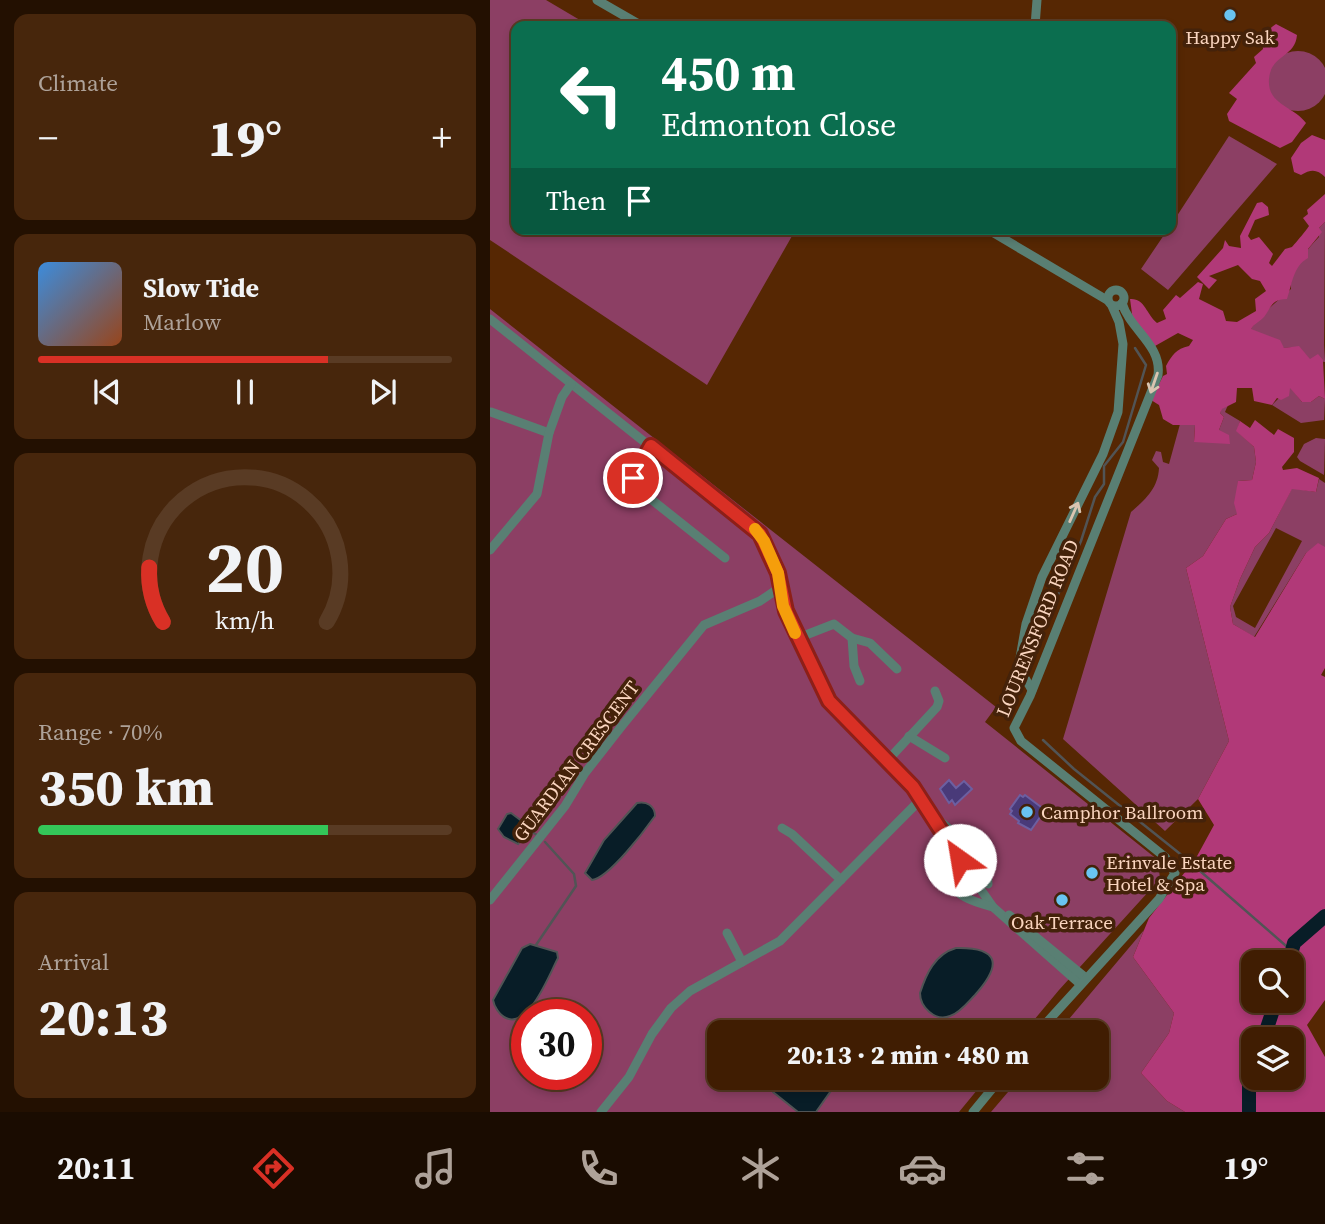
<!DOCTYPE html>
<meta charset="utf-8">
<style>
body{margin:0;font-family:"Source Serif 4",serif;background:#47260c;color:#f1f3f6;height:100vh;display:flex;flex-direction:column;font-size:26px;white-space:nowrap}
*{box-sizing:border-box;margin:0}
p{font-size:23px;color:#aea299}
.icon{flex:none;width:38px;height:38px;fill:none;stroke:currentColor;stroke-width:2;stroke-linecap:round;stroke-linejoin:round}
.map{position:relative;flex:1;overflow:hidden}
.sheet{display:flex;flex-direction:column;gap:14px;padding:14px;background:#231001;width:490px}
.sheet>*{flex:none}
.banner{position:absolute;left:21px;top:21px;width:665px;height:214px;border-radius:14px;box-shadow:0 4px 10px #0003,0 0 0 2px #593b24;background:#0b6e4f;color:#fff;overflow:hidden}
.fabs{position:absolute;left:751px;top:950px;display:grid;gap:14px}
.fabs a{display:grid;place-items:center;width:63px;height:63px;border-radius:14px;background:#401d02;box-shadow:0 4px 10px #0003,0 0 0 2px #593b24;font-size:35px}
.speed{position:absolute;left:21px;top:999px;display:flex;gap:14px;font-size:35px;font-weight:700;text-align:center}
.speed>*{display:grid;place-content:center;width:91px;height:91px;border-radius:50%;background:#401d02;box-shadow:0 4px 10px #0003,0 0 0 2px #593b24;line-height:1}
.speed .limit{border:10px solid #d22;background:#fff;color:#111}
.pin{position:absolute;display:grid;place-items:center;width:60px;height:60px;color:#fff;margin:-30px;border:4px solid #fff;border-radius:50%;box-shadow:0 2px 7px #0007}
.me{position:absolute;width:77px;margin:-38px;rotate:328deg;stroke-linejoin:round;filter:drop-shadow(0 0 5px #0008)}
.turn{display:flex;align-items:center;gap:24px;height:147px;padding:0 35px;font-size:32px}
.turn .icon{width:91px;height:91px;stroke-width:2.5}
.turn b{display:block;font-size:49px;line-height:60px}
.then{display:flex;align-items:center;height:66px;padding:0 35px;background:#0003;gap:14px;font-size:26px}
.big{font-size:52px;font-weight:800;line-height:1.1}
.sheet .widget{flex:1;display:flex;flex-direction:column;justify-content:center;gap:10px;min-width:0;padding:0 24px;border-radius:14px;background:#47260c}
.sheet .dial{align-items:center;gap:0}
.dial svg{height:182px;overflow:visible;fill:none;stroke:#593b24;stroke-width:7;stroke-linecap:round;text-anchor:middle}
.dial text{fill:#f1f3f6;stroke:none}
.song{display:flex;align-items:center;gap:21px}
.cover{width:84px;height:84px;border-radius:10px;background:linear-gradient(135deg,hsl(210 70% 55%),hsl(20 70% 35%))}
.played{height:7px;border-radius:4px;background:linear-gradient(90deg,#d93025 70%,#593b24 70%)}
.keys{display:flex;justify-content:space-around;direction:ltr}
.heat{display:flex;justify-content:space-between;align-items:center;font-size:38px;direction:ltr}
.charge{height:10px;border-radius:5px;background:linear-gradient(90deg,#34c759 70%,#593b24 0)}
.trip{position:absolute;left:217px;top:1020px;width:402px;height:70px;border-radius:14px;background:#401d02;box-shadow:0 4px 10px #0003,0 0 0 2px #593b24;font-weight:800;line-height:70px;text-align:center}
.tab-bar{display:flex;height:112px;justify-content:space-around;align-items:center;background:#1a0c01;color:#aea299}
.tab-bar .icon{width:49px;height:49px}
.tab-bar .selected{color:#d93025}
.tab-bar b{font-size:32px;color:#f1f3f6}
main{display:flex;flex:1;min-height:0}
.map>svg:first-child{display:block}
</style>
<main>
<section class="sheet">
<div class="widget"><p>Climate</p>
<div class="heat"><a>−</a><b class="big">19°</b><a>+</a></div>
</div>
<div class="widget">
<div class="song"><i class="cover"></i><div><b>Slow Tide</b><p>Marlow</p></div></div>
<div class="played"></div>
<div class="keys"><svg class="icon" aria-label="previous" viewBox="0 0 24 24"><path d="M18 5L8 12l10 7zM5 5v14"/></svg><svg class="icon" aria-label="pause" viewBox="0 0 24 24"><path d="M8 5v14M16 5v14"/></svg><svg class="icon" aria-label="next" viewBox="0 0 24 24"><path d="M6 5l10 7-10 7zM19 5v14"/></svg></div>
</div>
<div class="widget dial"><svg viewBox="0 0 100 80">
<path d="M14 69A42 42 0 1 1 86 69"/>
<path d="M14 69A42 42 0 0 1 8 45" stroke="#d93025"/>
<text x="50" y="56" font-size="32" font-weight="700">20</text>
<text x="50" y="72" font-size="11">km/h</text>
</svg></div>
<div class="widget"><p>Range · 70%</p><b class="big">350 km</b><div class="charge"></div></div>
<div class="widget"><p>Arrival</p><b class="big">20:13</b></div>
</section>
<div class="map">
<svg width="835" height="1112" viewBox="0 0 835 1112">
<rect width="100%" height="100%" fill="#562703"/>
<g fill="#8c3f64" fill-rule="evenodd">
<polygon points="0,0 56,0 100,26 26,26 26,229 306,229 217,385 0,240"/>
<circle cx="808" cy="81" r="30"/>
<polygon points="739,136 787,164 678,290 651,269 678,229 681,229 681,225"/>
<path d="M835,222L834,345L835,362L820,360L809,347L794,348L760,330C771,314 786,302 801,289C799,272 817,249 829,237V228Z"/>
<path d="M0,309L506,707L495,722L668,860L670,879L569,990L534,1032H229V1078H497L469,1112H0ZM37,1015H96V1074H37Z"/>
<polygon points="800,387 812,402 821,402 829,396 835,399 834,420 811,423 782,405"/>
<path d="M738,405L735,412L750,421L747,431L764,447L766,462L762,480L748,481L747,514L736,519L713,556L696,568L739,741L708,799L675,831L573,739L641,512C656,499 668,488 669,468L662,460L666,451L671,452L673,462L679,464L690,424L705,425L704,441L729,430L734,417L730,413L731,409Z"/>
<polygon points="826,438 835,439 834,475 810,461 807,457 814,444"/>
<path d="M829,479L835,483V547L816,553L764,637L743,624L740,607L750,579L765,547L779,533L802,488L826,492ZM786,528L812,541L765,628L746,617L743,606Z"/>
<polygon points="654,930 643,957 684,1013 679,1033 651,1073 677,1101 695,1112 501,1112 530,1078 607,1078 607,1032 568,1032"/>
</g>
<g fill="#b13978" fill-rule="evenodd">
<path d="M786,24L807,35C805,58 781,54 779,79C777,105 804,106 816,123L802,142L790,148L739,121L737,114L747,99L739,93L766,63L764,57L773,49C771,37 776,31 786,24Z"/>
<path d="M822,135L835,140V177C827,169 821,169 811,175L804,172L801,158L811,143Z"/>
<path d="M835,194V222L829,228L832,232L818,249V258C803,266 802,285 797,299C781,299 782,307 774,317C769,322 765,323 761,329L790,340L794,348L809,346L820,359L828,354L833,360L835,399L829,396L821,402H812L800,388L799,396L791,400L787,398L782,405L764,401L762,388H747L746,402L732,409L730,413L734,417L729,430L739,435L740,444L704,442L705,425H683L673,419L669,405L661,400L673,376L677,374L676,366C682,355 686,349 699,346L703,340L688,333L665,346L643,321L640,299C655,298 656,314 667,323L676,319L673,310L686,295L690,298L708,282L713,284L709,299L733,311L736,321L747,322L766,311L765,299L776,291L770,281L762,279L748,265L719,276L727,280L719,289L707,277L733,248L735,240L739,246L751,248L750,236L767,203L772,202L778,207L779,215L765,220L758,236L761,240L769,237L783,254L779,263L782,266L795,249L802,247C805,244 818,228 819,226L813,218L818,214L817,210Z"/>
<path d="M765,420L784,435L788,429L804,438V452L792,467L793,470L807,468L829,478L826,492L802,489L779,533L765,547L750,579L740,607L743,624L765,637L816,553L828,543L835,547V668L831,675L835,677V1000L817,1025L835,1057V1112H695L677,1101L651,1073L679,1033L684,1013L643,957L659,918L706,858L724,825L708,799L739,741L696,568L713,556L736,519L747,514L744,503L748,481L762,480L766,462L764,447L746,431L750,421L760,428ZM763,962H802V1001H763ZM763,1040H802V1078H763Z"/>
</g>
<g fill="#081d27" stroke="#515455" stroke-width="2">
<path d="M147,803C157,801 165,806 165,816C155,830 119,878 102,880L95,873L114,840Z"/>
<polygon points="21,813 37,825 40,831 28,844 14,837 8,829 17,814"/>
<path d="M40,944L67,952L68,958C60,973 39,1029 16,1018C9,1015 4,1006 3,1000L32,948Z"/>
<path d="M466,948C510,947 512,965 485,995C478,1002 470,1013 460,1016C445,1022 430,1007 430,993C436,974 445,954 466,948Z"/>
<polygon points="295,1078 350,1078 326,1112 308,1112 283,1092 284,1085"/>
</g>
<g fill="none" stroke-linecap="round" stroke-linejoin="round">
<g stroke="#515455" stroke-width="2.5">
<polyline points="539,652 555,625 591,541 605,497 614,484 614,466 633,442 656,365 645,348"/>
<polyline points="553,740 584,769 694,857 803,952"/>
<polyline points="40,831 49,836"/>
<polyline points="46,945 86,886 84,874 55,842"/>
</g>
<g stroke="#081d27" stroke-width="14">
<polyline points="799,962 804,943 835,916"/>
<polyline points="773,1040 786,1001"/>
<polyline points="759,1112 759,1082 763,1070"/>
</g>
</g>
<g fill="#493a79" stroke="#6c5fa1" stroke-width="2">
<polygon points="459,780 466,788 474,781 482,789 465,805 462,800 459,803 450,789"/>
<polygon points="530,795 533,797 535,795 555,810 541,830 528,823 529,821 520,814 522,811 520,809"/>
</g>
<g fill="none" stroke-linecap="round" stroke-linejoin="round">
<g stroke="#597f73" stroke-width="9">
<polyline points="107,0 152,26"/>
<polyline points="545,26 547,0"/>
<polyline points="497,229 617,300"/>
<circle cx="626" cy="298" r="8"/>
<polyline points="0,319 270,534 288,574 296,611 343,708 432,798 470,860 503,907 590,984"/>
<polyline points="1,412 59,433"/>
<polyline points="161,446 143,474 144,482 152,492 235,558"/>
<polyline points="0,550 47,494 59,433 72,397 81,384"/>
<polyline points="308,638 344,624 362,638 380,643 407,669"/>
<polyline points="362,638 364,666 370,681"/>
<polyline points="542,690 532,673 530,658 536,624 552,577 613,454 628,412 633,344 629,322 622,306"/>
<polyline points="419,736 455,758"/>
<polyline points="397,761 447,707 449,701 445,691"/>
<path d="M450,821C468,837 499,857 498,884"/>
<polyline points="292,828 302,834 351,880"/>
<polyline points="461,840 492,872"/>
<path d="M466,853C465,861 461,868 460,875C459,896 488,903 503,907"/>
<polyline points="0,900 75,806 95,773 131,727 214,625 270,601 292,586"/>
<polyline points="519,915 596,978"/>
<polyline points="237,933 252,962"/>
<path d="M548,1032L669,899L685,873L675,857L531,741L524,728L540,696L668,375C672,345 640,330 632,303"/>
<polyline points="111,1112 139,1077 162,1034 181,1008 200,991 290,941 432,798"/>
<polyline points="483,1112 511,1078"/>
</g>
</g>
<defs><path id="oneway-shaft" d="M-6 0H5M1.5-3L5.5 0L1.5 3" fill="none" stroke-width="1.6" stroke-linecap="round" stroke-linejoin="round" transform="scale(1.75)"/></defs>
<g stroke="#dac4b0">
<use href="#oneway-shaft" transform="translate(664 383) rotate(109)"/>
<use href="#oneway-shaft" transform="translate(584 512) rotate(-66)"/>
</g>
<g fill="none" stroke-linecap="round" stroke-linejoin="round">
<defs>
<polyline id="route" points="143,478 161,446 270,534 288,573 296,611 339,701 423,787 470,860"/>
</defs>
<use href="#route" stroke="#8d1f18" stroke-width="18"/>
<use href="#route" stroke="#d93025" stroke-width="12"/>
<polyline stroke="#f59e0b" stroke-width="12" points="265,529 274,541 288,573 293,606 305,633"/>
</g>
<g fill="#69c4f1" stroke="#44220a" stroke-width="2.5">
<circle cx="740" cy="15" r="7"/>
<circle cx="537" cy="812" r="7"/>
<circle cx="602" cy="873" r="7"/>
<circle cx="572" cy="900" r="7"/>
</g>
<g text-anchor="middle" stroke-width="7" stroke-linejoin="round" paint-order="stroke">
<g font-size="19" fill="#fad5bf" stroke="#44220a">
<text x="740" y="44">Happy Sak</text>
<text x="551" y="819" text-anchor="start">Camphor Ballroom</text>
<text x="616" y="869" text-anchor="start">Erinvale Estate<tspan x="616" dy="22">Hotel &amp; Spa</tspan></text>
<text x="572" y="929">Oak Terrace</text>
</g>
<g font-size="19" fill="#fad5bf" stroke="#44220a">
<text transform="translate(547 628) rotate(-68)" y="7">LOURENSFORD ROAD</text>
<text transform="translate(86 761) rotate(-53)" y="7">GUARDIAN CRESCENT</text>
</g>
</g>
</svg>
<div class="fabs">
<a><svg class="icon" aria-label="search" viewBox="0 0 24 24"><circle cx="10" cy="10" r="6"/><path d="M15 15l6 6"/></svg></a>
<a><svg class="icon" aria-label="layers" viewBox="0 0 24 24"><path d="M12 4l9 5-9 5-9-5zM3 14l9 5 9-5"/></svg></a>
</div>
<div class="speed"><div class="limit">30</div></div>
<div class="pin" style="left:143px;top:478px;background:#d93025"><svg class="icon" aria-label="arrive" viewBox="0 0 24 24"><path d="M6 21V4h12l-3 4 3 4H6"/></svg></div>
<svg class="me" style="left:470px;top:860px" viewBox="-20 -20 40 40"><circle r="19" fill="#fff"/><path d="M0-13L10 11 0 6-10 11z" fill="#d93025"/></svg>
<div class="trip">20:13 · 2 min · 480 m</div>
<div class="banner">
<div class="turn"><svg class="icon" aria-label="left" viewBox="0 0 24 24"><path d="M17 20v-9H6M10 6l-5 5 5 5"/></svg><div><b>450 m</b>Edmonton Close</div></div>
<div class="then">Then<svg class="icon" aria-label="arrive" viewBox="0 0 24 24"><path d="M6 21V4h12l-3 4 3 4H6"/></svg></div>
</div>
</div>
</main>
<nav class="tab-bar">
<b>20:11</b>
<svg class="icon selected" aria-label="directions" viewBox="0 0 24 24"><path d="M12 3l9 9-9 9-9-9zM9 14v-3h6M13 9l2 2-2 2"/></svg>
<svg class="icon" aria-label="music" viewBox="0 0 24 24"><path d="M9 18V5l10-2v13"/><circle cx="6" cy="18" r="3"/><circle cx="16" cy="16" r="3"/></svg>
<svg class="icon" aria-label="phone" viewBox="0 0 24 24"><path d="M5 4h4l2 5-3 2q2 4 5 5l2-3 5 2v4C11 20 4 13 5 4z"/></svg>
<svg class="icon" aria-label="climate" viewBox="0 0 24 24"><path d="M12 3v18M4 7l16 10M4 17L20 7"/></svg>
<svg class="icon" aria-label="car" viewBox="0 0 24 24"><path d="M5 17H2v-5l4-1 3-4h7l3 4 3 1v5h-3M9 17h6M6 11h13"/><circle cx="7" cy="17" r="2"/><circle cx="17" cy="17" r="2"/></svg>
<svg class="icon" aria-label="filters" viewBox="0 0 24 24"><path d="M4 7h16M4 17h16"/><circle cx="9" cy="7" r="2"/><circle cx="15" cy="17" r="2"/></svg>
<b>19°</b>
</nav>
